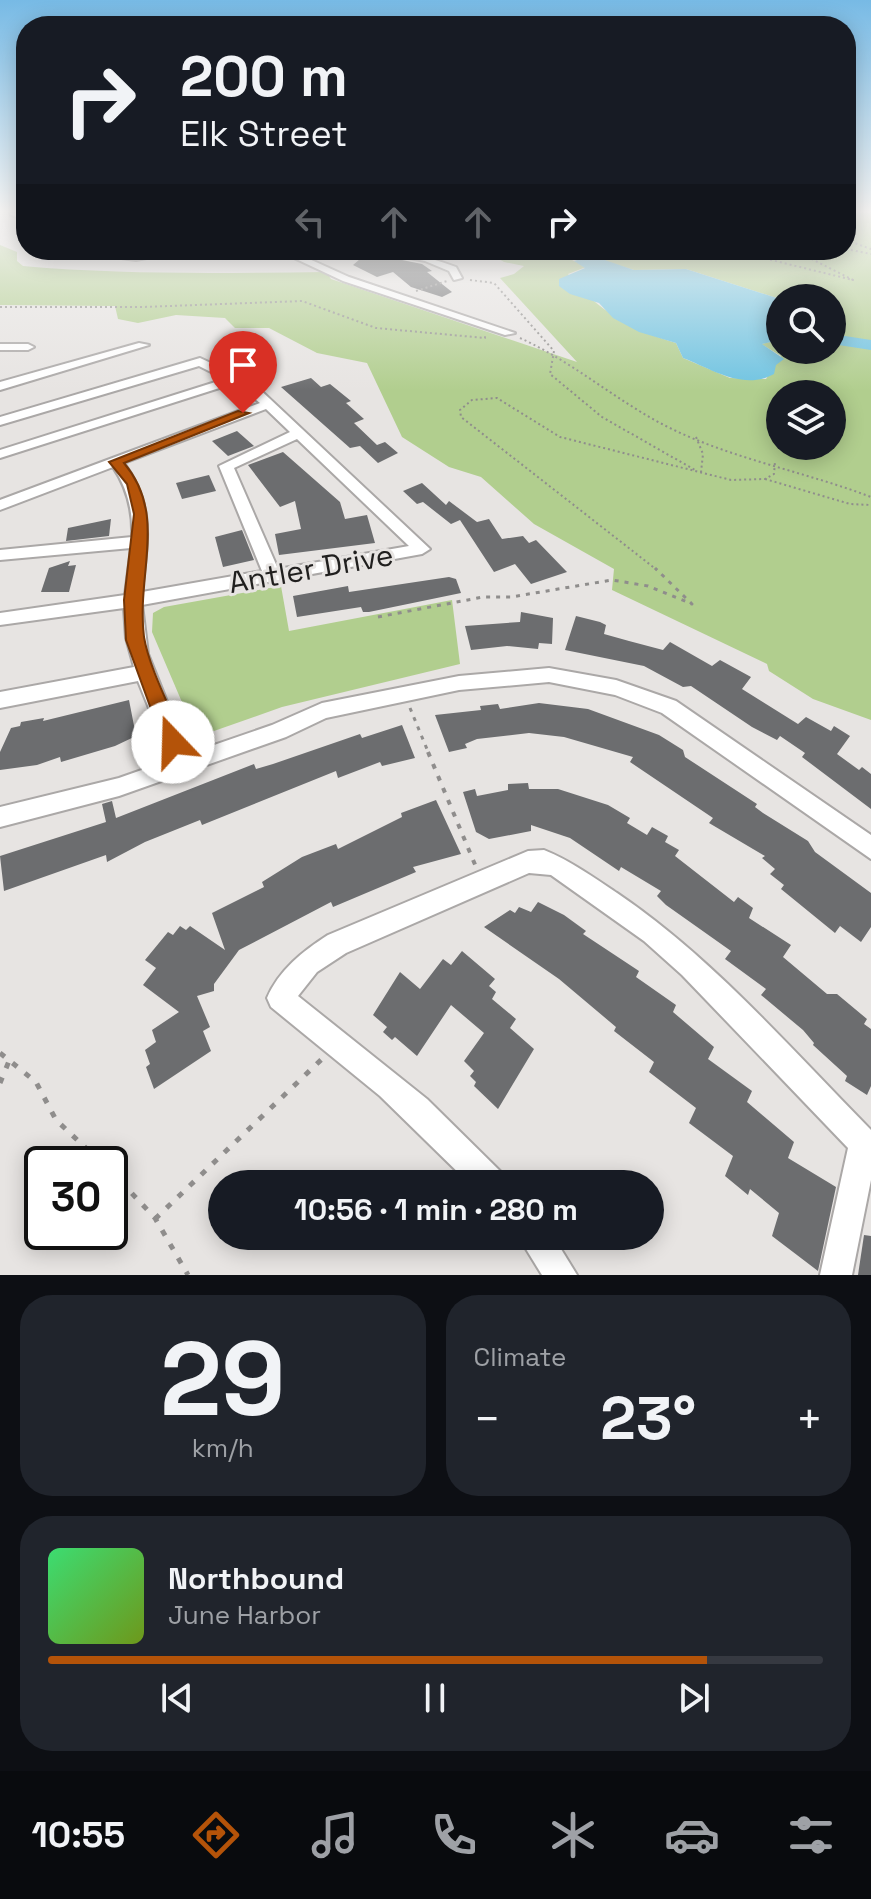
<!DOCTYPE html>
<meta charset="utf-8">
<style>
body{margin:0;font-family:"Space Grotesk",sans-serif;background:#20242c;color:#f1f3f6;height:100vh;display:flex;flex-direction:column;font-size:30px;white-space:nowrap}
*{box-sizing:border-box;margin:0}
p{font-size:26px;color:#9ea1a6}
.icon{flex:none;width:44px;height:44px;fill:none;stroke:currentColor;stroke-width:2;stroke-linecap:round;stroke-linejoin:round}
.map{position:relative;height:1275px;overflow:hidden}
.sheet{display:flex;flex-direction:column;gap:20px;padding:20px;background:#0d0f14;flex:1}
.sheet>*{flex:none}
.guide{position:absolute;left:16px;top:16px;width:840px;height:244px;border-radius:32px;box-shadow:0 4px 20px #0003;background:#171b24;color:#f1f3f6;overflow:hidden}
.fabs{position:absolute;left:766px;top:284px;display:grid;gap:16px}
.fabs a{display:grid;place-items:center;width:80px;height:80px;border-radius:50%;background:#171b24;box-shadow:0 4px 20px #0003;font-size:40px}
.speed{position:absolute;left:24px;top:1146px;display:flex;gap:16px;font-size:40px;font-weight:700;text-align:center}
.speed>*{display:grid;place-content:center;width:104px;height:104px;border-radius:50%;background:#171b24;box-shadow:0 4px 20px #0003;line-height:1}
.speed .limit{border:4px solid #111;border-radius:12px;background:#fff;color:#111}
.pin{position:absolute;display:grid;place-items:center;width:68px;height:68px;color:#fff;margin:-82px -34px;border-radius:50% 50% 50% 0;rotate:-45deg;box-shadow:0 0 8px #0007}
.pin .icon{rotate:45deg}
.me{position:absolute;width:88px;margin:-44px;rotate:339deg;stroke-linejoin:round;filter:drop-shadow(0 0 6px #0008)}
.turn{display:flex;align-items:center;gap:28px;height:168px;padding:0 32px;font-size:36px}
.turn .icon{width:104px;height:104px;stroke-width:2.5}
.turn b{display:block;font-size:56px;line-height:68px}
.lanes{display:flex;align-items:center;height:76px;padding:0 32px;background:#0003;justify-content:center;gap:40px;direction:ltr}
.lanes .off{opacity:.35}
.big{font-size:60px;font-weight:800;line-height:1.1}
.sheet .card{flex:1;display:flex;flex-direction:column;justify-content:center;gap:12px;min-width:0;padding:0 28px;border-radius:32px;background:#20242c}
.sheet .dial{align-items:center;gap:0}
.dial b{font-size:104px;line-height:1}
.song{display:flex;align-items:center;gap:24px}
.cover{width:96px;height:96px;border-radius:12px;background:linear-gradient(135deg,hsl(140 70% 55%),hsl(80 70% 35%))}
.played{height:8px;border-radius:4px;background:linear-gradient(90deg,#b45309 85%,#363941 85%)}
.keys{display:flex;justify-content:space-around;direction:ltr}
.heat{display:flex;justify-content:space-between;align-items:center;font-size:44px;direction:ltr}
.sheet .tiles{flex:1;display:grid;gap:20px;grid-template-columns:1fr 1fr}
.card:last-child{grid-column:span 2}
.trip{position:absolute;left:208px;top:1170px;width:456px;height:80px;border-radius:40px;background:#171b24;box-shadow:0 4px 20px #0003;font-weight:800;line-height:80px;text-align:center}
.dock{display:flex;height:128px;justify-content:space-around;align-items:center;background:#090b0e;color:#9ea1a6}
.dock .icon{width:56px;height:56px}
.dock .selected{color:#b45309}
.dock b{font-size:36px;color:#f1f3f6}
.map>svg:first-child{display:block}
</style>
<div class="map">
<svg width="871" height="1275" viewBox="0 0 871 1275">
<rect width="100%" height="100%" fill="#e7e4e2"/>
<g fill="#b1ce8e" fill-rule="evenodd">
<path d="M846,213H871V720L813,699L769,671L767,664L612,590L614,569L534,524L481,477L449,467L402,437L367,363L317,353L269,328H235L225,318L176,315L138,323L118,319L115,306L0,305V245L17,252V261L23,266C124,275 225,273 326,272L331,279L577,362L500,278L514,274L524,266L504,262L484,250H846ZM585,255L634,270L686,269L780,299L832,298V333H842L832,350H780V340L761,344L781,356L766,379L730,378L683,358L676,343C632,330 596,310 568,274L586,267L572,260ZM780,394H832V446H780Z"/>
<polygon points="281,586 289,631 452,600 460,664 282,707 214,731 193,728 152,632 153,613 164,607"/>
</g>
<path fill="#6ec3e1" d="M593,256L634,270L686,269L780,299V340L762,344L784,359L776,365L774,374C743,391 712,369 683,358L676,343L639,332L613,318L599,303L570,294L559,286V279L585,268L574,261Z"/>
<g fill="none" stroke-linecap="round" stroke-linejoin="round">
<g fill="#6ec3e1" fill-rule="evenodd">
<polygon points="553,250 573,250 622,272 610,275"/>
<polygon points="832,334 871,340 871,350 832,344"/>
</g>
</g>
<g fill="#6c6d6f">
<polygon points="367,253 422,264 432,271 427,272 452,292 442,297 411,287 393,272 377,277 353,265"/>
<polygon points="311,378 321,387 330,384 351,401 346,403 364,419 354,423 377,445 385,442 398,453 378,463 360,446 350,448 281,387"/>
<polygon points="237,431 254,446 228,456 212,441"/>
<polygon points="283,452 340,502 345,519 367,515 375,543 279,555 275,534 301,529 295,501 280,507 248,465"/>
<polygon points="209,475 216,491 182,499 176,483"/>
<polygon points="422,483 446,505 449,501 477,522 489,519 502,539 523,536 529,543 536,540 567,572 531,584 515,564 494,572 460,520 451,524 423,502 417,504 403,491"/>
<polygon points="111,519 109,536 66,541 68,528"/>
<polygon points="242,530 254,560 223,567 215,537"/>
<polygon points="70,561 68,566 76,565 69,592 41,592 49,568"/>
<polygon points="449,577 456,579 461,593 369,612 363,612 361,607 297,617 293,596 348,586 349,592"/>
<polygon points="521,612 553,618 552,644 539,643 538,649 507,646 471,650 465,626 520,622"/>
<polygon points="576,616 600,622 606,625 604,634 629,641 663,650 670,642 712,666 720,660 751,677 742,689 798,724 806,717 831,731 834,726 850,736 837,754 859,770 862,767 871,774 871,809 802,757 805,753 780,736 777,740 752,727 691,686 683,687 644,666 565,650"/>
<polygon points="129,700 136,736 115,746 61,762 60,757 37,765 0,770 0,752 11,728 20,726 21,722 44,718 43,721"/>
<polygon points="539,703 588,709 659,735 683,750 685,757 757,804 755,807 763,813 808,841 815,852 871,893 871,927 861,942 840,926 835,933 781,889 784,885 770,874 775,869 762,858 765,856 709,823 713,818 630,762 633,757 564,737 529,733 477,739 465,744 467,748 449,752 435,715 481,710 480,706 498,704 500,709"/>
<polygon points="402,725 415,758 382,766 380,762 338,778 336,771 202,825 200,820 145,842 107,862 106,855 4,891 0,856 106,822 102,804 112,801 116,818 254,764 256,769 273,764 360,734 362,738"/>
<polygon points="528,783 529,789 558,789 608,805 630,818 627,823 647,835 652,827 668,836 665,842 679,850 675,856 734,902 738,897 753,908 749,918 791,945 783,957 827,994 837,994 867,1019 864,1024 871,1029 871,1086 867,1095 845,1081 847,1076 813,1045 814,1043 803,1030 761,995 766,989 725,959 731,951 666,905 657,896 661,891 621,867 619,871 570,838 531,825 531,831 489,839 476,832 463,792 475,789 477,796 508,790 508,784"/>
<polygon points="436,800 461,854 413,867 416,872 333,907 331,902 239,950 214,984 214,991 197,996 210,1027 203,1031 211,1051 154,1089 146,1067 150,1064 145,1050 156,1042 152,1030 179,1012 143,985 156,968 145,960 168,932 173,935 180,926 186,930 190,926 225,950 212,913 264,887 262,882 302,857 336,844 338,849 402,817 401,813"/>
<polygon points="538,902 564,915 586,931 583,934 639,971 636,977 676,1005 673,1012 714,1047 708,1059 752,1091 747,1102 794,1142 788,1158 836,1187 818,1271 772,1236 779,1213 750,1189 748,1195 725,1176 733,1156 689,1123 696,1108 649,1072 654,1062 614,1031 616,1027 559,979 484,927 510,910 515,913 519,907 531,912"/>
<polygon points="462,951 495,979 489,986 496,992 492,999 516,1019 510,1028 534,1049 498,1109 474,1086 476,1082 470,1076 474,1071 464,1061 484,1033 451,1005 417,1056 395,1037 392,1040 383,1032 387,1027 373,1015 400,972 420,989 443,959 451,965"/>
<polygon points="864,1235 871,1236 871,1275 858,1275"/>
</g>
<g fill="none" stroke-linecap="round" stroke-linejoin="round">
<defs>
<g id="minor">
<polygon points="10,213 26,214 26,220 11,215"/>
<polygon points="63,250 136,254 189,250 136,260"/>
<polygon points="277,250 290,250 299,254 335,250 307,258 349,277 515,333 505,335 343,281"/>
<path d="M368,250C400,250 427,256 456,267L462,278L454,280L449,271L425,261Z"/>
<polygon points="139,343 149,345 0,390 0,382"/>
<polygon points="0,344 28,344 34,347 28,350 0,350"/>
<path d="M200,358L252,382L430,549L422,554L142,605L148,654L188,754L272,725L322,703L459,676L549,668L616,680L676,701L871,835V859L662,713L615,695L549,682L459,690L326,718L286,737L119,796L0,827V807L119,778L170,760L138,681L0,708V692L134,667L126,638L124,608L0,625V613L125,595L131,548L0,560V550L132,537C133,511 128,489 113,467L0,510V500L260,403L235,383L0,458V450L225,379L199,366L0,425V417ZM266,409L290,432L219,466L262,571L142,592C147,542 156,507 124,463ZM297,439L409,546L278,569L234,468Z"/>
<path d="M544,850C571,861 593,877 617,893C713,958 790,1048 871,1130V1180L852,1275H820L848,1148L682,975L644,941L551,875L529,873L346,953L317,972L298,996L427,1099L502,1173L506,1184H470L380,1096L271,1007L267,998C279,970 303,951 328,935L528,851Z"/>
<polygon points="518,1236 553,1236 577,1275 542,1275"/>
</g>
</defs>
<use href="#minor" stroke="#aba8a7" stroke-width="4"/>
<g stroke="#8f8d8c" stroke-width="2" stroke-dasharray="2 3" stroke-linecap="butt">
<polyline points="846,240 871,249"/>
<polyline points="846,249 871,254"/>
<polyline points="711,250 755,256 853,280 794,250"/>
<polyline points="470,280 494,283 554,351 550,374 602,417 695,470"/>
<polyline points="416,291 447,281"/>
<polyline points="0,307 142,307 302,301 376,328 485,338 485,334"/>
<path d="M520,338C571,361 613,398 662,424C727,458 803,471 871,497"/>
<polyline points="696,437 703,454 701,472"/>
<polyline points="765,479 850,504 871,505"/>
<polyline points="657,570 461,417 460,410 472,400 497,398 560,437 731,480 765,479 774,474 775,462"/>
</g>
<g stroke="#8f8d8c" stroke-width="3" stroke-dasharray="4 6" stroke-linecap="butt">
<polyline points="378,617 483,597 511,597 612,580 648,586 692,604 655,568"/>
<polyline points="410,708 429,754"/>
</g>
<polyline stroke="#8f8d8c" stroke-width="4" stroke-dasharray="5 8" stroke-linecap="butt" points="428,752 476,867"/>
<g stroke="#8f8d8c" stroke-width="5" stroke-dasharray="6 10" stroke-linecap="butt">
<polyline points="0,1053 36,1082 56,1120 103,1164"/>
<polyline points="0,1083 9,1061"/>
<polyline points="110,1170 155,1218 188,1275"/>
<polyline points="155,1219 324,1057"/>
</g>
<use href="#minor" fill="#fff" fill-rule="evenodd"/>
</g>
<linearGradient id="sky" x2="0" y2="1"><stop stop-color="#77bae5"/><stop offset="0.54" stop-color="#f4f3f2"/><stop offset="1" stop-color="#f4f3f2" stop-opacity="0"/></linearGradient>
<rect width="871" height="391" fill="url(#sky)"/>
<path fill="#b45309" stroke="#753606" stroke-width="2" d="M238,411L249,413L124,463C168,515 136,573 144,637C149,668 172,711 184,742L173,750L163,742L126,640L124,600L134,514L127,484L109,462Z"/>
<g text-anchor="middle" stroke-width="6" stroke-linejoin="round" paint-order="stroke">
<g font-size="30" fill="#201f1e" stroke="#e7e4e2">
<text transform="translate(311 569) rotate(-10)" y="10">Antler Drive</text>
</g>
</g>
</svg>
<div class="fabs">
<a><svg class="icon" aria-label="search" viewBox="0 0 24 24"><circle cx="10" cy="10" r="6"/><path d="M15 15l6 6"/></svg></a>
<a><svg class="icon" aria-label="layers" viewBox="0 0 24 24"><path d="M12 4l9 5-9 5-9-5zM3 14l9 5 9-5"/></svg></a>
</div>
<div class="speed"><div class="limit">30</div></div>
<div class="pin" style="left:243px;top:413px;background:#d93025"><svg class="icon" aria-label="arrive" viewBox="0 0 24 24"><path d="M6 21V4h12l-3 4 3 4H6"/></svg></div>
<svg class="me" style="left:173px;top:742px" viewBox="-20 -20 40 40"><circle r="19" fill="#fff"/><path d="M0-13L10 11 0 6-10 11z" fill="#b45309"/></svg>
<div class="trip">10:56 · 1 min · 280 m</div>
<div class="guide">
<div class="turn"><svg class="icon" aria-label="right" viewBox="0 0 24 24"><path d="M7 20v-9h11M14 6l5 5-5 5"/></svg><div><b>200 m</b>Elk Street</div></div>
<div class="lanes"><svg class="icon off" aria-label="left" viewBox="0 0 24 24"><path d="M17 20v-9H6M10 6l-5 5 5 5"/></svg><svg class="icon off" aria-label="ahead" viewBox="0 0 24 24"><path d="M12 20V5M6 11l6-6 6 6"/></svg><svg class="icon off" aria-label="ahead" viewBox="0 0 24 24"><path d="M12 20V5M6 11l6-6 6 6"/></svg><svg class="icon" aria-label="right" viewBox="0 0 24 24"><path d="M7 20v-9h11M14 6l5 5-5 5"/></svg></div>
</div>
</div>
<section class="sheet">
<div class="tiles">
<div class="card dial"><b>29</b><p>km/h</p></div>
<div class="card"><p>Climate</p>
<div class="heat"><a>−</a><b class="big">23°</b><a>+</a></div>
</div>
<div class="card">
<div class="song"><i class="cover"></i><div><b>Northbound</b><p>June Harbor</p></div></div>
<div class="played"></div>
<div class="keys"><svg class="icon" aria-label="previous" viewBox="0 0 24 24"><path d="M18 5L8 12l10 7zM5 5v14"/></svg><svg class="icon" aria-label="pause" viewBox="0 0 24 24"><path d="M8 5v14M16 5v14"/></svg><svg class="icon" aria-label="next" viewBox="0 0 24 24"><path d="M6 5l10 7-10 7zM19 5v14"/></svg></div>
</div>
</div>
</section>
<nav class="dock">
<b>10:55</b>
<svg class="icon selected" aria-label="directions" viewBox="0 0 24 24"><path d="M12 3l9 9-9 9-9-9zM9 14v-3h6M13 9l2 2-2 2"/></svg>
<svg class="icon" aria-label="music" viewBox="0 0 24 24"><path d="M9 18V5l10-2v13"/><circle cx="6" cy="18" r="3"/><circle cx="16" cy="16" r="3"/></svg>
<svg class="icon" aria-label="phone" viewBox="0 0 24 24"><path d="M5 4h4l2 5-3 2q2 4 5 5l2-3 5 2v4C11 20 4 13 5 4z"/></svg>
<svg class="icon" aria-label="climate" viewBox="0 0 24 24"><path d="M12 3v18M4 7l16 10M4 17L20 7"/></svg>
<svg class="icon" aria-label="car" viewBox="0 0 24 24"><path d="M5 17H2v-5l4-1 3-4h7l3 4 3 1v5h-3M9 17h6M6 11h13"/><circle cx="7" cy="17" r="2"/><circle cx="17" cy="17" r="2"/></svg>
<svg class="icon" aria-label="filters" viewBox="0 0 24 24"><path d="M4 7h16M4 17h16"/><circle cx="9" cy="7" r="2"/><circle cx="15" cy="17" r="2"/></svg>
</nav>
